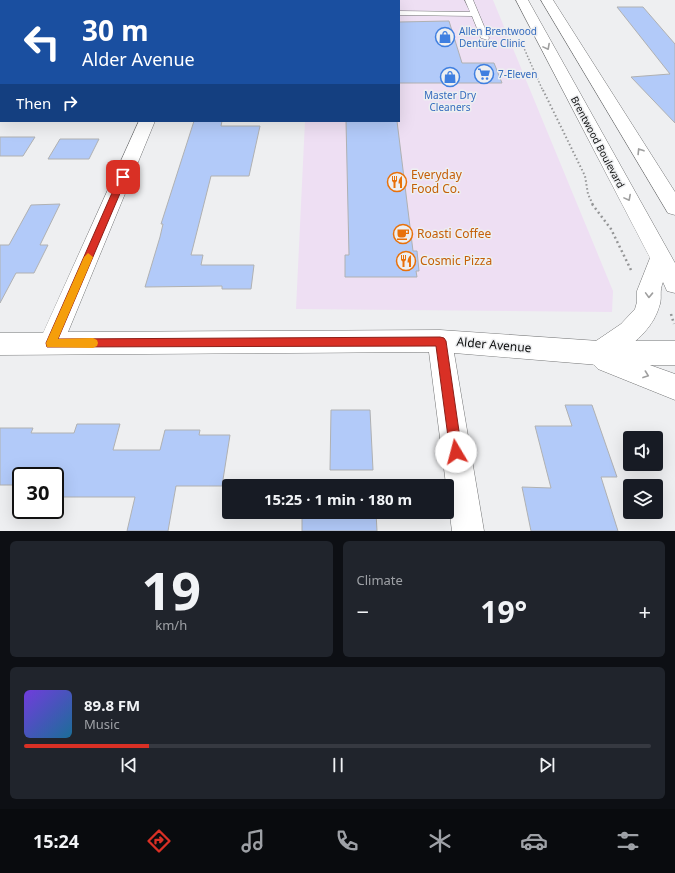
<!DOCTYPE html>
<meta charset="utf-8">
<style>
body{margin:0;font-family:"Noto Sans",sans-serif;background:#20242c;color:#f1f3f6;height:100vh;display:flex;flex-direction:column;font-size:15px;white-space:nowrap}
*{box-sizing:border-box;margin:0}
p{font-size:13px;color:#9ea1a6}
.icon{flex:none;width:22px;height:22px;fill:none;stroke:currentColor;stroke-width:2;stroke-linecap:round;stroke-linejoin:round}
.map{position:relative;height:531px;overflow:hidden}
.panel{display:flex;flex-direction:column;gap:10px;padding:10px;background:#0d0f14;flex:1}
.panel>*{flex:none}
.banner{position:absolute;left:0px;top:0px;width:400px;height:122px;box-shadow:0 4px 16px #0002;background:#1a4fa0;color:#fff;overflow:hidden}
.fabs{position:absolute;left:623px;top:431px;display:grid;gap:8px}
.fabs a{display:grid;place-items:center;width:40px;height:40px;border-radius:4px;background:#171b24;box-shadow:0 4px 16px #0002;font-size:20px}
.speed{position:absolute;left:12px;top:467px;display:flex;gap:8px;font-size:20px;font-weight:700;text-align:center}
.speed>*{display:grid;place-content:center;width:52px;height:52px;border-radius:50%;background:#171b24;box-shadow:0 4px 16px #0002;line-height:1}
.speed .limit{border:2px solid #111;border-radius:6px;background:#fff;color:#111}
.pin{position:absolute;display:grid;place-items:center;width:34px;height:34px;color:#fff;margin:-17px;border-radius:8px;box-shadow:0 2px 6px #0006}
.me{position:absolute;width:44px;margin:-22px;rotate:352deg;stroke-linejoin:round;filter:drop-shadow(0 0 3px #0008)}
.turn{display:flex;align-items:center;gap:14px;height:84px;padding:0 16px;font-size:18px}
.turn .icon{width:52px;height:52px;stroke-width:2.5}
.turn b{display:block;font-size:28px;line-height:34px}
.then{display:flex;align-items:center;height:38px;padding:0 16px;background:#0003;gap:8px;font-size:15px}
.big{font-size:30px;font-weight:700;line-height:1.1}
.panel .card{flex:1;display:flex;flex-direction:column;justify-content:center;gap:6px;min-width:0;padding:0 14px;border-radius:6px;background:#20242c}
.panel .dial{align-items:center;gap:0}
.dial b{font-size:52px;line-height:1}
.song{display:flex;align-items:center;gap:12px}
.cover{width:48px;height:48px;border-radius:6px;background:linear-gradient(135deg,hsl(260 70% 55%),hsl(200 70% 35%))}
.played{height:4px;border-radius:2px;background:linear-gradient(90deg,#d93025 20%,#363941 20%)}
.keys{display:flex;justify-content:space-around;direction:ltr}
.heat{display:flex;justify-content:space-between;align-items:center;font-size:22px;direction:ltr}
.panel .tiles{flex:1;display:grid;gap:10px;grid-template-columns:1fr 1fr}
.card:last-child{grid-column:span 2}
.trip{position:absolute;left:222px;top:479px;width:232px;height:40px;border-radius:4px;background:#171b24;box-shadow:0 4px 16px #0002;font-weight:700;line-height:40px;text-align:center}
.dock{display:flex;height:64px;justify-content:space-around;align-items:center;background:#090b0e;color:#9ea1a6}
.dock .icon{width:28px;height:28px}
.dock .selected{color:#d93025}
.dock b{font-size:18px;color:#f1f3f6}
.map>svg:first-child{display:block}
</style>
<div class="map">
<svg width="675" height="531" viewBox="0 0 675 531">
<rect width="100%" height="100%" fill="#eeeff1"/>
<polygon fill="#eedff3" points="311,0 493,0 613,291 612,312 296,309 305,121 399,121 399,1"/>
<g fill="#b2caf9" stroke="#b0b1b2">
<polygon points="617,7 643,7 675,44 675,123 631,77 670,74"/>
<polygon points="449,21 462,63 494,63 502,83 399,83 399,22"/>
<polygon points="194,121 222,121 221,126 260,126 249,176 211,176 191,255 203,255 201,265 254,265 251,289 222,289 222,286 145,287 160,237 163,224 161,224"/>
<polygon points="346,121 397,121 413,251 417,251 419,271 416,271 417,277 345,277 345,255 349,255"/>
<polygon points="0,137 35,137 23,156 0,156"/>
<polygon points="60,139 99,139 89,159 48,159"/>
<polygon points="60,204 40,245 48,245 34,273 16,273 0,303 0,245 9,245 31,205"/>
<polygon points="565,405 592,405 617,477 601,477 618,531 531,531 522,487 551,488 535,426 572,426"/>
<polygon points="331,410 370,410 373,470 330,470"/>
<polygon points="77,424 120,424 113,450 160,450 165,430 200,430 199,435 230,435 222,486 176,486 168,531 127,531 135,497 55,497 55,476 21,476 21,485 0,485 0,428 33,428 31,433 74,433"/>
<polygon points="302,512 376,512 377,531 302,531"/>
</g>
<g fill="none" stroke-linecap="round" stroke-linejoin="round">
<defs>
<g id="service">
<rect x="391" y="0" width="8" height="1"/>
<polygon points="465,0 473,0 489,38 488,40 481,38 472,16 399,15 399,11 470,12"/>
</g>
<g id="minor">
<polygon points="0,0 7,0 1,1 0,5"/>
<rect x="191" y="0" width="12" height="1"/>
<rect x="0" y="105" width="1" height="10"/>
<polygon points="139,121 155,121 68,332 440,330 599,341 675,341 675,365 599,365 454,353 484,531 452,531 429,352 0,355 0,333 43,333"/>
</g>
<g id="secondary">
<path d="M516,0H528L675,263V293L667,291L663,282C659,292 662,296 660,304C654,327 637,341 619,354L675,374V400L598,369L590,361L586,353L590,345L621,324L635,309L637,302V291L650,258Z"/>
<polygon points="541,0 553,0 675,192 675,215 668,213"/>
</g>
</defs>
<use href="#service" stroke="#737475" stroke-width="1"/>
<use href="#minor" stroke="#737475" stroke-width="1"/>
<use href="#secondary" stroke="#737475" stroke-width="1"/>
<polyline stroke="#949596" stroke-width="1.5" stroke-dasharray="1.5 2" stroke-linecap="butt" points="523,46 543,91"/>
<polyline stroke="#949596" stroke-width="2" stroke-dasharray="1.5 2.5" stroke-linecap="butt" points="543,90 585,176 588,194 593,205"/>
<g stroke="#949596" stroke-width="2.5" stroke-dasharray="2 3" stroke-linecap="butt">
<polyline points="592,204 611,229 631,270"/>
<polyline points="671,314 674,324"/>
</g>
<use href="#service" fill="#fff" fill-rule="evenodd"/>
<use href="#minor" fill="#fff" fill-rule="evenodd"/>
<use href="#secondary" fill="#fff" fill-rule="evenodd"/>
</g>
<defs><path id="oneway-chevron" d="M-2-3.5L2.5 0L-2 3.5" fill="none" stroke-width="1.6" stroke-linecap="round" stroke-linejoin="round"/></defs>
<g stroke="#9f9f9f">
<use href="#oneway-chevron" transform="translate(547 47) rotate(62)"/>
<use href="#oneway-chevron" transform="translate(640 151) rotate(-122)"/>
<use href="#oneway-chevron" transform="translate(628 198) rotate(62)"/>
<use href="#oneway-chevron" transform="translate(649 295) rotate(92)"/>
<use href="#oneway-chevron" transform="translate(646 375) rotate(20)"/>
</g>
<polygon fill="#d93025" stroke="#8d1f18" points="123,174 127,177 58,339 440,337 444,338 446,341 462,452 461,456 456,458 452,456 450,452 436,346 47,347 46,343 119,177"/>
<polygon fill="#f59e0b" points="88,253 93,257 58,339 93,338 97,340 98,343 97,346 93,348 47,347 46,343 84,257"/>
<defs>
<symbol id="shop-ring" viewBox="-11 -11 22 22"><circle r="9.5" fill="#eeeff1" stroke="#3f7fe0" stroke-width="1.5"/><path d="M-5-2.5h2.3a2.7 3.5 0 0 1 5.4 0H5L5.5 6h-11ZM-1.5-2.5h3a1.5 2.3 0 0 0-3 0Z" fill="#3f7fe0"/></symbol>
<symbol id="supermarket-ring" viewBox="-11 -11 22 22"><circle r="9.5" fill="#eeeff1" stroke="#3f7fe0" stroke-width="1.5"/><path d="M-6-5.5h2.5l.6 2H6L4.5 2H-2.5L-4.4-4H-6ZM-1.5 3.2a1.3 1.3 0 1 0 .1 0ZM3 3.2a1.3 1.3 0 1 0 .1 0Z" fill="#3f7fe0"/></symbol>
<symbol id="restaurant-ring" viewBox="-11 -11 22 22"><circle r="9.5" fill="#eeeff1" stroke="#e8710a" stroke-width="1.5"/><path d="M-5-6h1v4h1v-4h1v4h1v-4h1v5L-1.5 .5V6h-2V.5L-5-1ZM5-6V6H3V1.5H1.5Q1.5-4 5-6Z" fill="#e8710a"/></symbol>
<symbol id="cafe-ring" viewBox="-11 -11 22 22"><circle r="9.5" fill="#eeeff1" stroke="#e8710a" stroke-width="1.5"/><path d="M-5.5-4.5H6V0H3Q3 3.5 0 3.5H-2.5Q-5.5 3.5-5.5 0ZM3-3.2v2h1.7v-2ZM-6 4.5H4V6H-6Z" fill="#e8710a"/></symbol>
</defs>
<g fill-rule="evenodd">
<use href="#shop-ring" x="434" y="26" width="22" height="22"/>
<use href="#supermarket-ring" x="473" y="63" width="22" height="22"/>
<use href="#shop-ring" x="439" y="66" width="22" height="22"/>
<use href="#restaurant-ring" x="386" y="171" width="22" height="22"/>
<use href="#cafe-ring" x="392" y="223" width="22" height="22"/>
<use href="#restaurant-ring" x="395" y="250" width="22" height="22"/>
</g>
<g text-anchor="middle" stroke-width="3" stroke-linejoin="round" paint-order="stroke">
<g font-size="10" fill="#366cbe" stroke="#eeeff1" text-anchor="start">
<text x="459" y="35">Allen Brentwood<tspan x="459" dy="12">Denture Clinic</tspan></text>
<text x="498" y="78">7-Eleven</text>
<text x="450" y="99" text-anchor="middle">Master Dry<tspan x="450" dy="12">Cleaners</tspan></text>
</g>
<g font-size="10" fill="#0e0f0f" stroke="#eeeff1">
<text transform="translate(598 142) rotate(62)" y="4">Brentwood Boulevard</text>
</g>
<g font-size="12" fill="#c56008" stroke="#eeeff1" text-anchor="start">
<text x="411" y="179">Everyday<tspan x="411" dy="14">Food Co.</tspan></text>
<text x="417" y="238">Roasti Coffee</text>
<text x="420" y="265">Cosmic Pizza</text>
</g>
<g font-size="12" fill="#0e0f0f" stroke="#eeeff1">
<text transform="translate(494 345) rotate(5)" y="4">Alder Avenue</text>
</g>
</g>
</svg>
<div class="fabs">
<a><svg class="icon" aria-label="sound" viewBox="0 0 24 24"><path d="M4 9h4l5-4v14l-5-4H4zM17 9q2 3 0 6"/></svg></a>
<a><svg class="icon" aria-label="layers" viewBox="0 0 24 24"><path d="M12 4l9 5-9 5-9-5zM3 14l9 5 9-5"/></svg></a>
</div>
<div class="speed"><div class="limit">30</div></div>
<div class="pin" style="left:123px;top:177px;background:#d93025"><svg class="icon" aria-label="arrive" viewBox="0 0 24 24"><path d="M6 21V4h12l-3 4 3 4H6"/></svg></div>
<svg class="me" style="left:456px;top:452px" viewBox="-20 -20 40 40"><circle r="19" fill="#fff"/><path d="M0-13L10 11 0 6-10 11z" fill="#d93025"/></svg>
<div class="trip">15:25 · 1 min · 180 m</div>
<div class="banner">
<div class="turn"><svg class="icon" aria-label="left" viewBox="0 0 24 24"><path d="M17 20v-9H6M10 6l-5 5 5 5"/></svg><div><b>30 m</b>Alder Avenue</div></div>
<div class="then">Then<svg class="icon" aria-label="right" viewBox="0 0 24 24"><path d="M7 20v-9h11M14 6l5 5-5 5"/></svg></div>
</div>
</div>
<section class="panel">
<div class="tiles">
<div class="card dial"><b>19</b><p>km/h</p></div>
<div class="card"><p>Climate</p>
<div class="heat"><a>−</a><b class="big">19°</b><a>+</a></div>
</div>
<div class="card">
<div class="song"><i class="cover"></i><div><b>89.8 FM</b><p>Music</p></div></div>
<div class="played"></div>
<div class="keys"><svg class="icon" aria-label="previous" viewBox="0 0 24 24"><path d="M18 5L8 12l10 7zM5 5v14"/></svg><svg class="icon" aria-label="pause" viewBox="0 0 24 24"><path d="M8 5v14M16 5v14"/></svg><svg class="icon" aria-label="next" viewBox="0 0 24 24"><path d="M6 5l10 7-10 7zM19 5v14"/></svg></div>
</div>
</div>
</section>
<nav class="dock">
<b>15:24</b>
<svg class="icon selected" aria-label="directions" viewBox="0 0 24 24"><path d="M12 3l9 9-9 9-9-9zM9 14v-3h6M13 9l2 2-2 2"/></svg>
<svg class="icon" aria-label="music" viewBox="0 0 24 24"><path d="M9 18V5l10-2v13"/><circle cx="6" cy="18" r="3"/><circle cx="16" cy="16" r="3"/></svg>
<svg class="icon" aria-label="phone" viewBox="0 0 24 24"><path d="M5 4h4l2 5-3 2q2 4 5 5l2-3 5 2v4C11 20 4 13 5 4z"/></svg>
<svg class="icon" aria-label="climate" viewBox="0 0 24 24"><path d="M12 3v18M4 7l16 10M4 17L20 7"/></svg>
<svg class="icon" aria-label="car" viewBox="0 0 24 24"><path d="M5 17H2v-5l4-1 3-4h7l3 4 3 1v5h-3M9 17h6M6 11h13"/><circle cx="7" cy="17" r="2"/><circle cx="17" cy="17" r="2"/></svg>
<svg class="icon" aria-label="filters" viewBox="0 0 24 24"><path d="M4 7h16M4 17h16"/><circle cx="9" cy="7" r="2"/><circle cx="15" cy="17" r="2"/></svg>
</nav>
